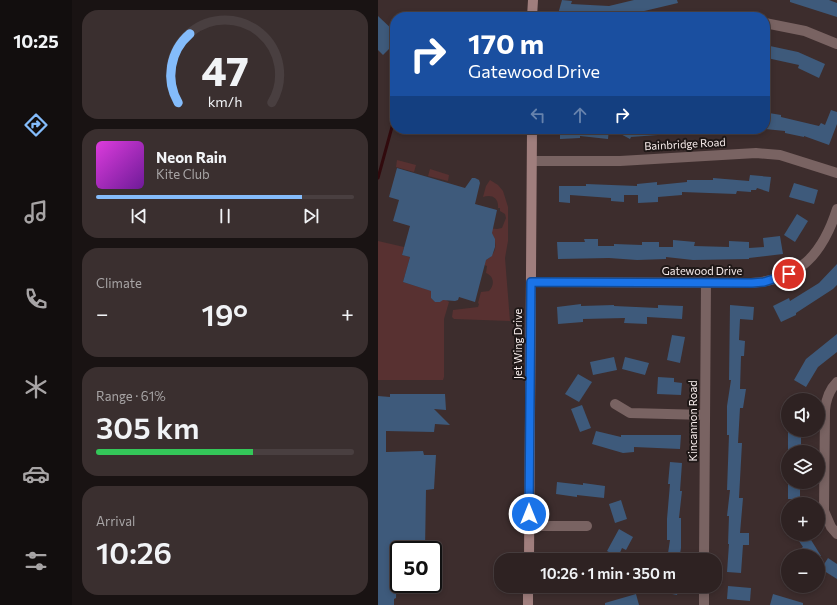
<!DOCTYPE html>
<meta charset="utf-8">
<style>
body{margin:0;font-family:Commissioner,sans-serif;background:#3a2f2f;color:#f1f3f6;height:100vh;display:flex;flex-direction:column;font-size:15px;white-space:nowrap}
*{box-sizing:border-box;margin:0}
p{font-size:13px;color:#a7a4a5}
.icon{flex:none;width:22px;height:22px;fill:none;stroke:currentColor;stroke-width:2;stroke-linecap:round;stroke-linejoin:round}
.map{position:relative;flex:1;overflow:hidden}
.side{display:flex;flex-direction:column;gap:10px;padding:10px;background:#191313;width:306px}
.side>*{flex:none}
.hud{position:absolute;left:12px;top:12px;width:380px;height:122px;border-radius:16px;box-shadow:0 2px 6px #0003,0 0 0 1px #493f40;background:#1a4fa0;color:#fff;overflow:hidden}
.buttons{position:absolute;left:403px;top:393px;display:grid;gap:8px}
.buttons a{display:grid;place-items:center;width:44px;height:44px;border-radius:50%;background:#2e2222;box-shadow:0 2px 6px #0003,0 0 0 1px #493f40;font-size:20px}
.speed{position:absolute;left:12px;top:541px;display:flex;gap:8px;font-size:20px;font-weight:700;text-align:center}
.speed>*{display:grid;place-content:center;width:52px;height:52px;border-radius:50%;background:#2e2222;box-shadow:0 2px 6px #0003,0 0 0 1px #493f40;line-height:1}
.speed .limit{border:2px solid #111;border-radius:6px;background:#fff;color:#111}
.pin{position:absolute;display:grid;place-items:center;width:34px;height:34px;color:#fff;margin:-17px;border:2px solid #fff;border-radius:50%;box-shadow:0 1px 4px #0007}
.me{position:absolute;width:44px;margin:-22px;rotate:0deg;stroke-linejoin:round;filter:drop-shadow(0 0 3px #0008)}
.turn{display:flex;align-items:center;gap:14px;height:84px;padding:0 12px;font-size:18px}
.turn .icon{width:52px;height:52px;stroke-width:2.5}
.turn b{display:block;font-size:28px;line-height:34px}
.lanes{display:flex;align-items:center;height:38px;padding:0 12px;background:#0003;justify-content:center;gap:20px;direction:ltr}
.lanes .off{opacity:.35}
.big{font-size:30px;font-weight:600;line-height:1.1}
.side .widget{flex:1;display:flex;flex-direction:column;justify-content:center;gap:6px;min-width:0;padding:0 14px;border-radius:16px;background:#3a2f2f}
.side .dial{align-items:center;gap:0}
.dial svg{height:104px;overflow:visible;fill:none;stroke:#493f40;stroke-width:7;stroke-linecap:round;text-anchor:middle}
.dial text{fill:#f1f3f6;stroke:none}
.song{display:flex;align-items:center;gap:12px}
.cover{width:48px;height:48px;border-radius:6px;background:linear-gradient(135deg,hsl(300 70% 55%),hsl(280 70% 35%))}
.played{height:4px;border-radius:2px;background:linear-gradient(90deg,#84bcfb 80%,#493f40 80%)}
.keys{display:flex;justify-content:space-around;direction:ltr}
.heat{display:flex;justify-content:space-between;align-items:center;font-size:22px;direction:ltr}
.charge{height:6px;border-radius:3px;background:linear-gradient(90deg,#34c759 61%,#493f40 0)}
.trip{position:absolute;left:116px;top:553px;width:228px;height:40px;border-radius:16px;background:#2e2222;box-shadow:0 2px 6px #0003,0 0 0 1px #493f40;font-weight:600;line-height:40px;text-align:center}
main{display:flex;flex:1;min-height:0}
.tabs{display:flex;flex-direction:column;width:72px;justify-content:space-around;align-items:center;background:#120e0e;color:#a7a4a5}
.tabs .icon{width:28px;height:28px}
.tabs .current{color:#84bcfb}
.tabs b{font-size:18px;color:#f1f3f6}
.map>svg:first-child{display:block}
</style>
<main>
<nav class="tabs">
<b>10:25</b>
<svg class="icon current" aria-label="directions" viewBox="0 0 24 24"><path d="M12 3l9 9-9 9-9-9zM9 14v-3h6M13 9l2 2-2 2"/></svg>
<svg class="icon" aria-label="music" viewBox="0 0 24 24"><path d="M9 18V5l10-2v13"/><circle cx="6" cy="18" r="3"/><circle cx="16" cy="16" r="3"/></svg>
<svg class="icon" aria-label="phone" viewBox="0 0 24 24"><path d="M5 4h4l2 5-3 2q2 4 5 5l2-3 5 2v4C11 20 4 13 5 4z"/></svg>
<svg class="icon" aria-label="climate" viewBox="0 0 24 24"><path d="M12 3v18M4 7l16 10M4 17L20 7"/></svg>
<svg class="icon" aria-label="car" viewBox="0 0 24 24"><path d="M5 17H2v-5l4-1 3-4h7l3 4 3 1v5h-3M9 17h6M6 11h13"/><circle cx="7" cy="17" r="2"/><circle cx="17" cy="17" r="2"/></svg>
<svg class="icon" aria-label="filters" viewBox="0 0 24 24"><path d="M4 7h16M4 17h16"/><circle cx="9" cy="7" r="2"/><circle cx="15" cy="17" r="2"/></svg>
</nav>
<section class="side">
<div class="widget dial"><svg viewBox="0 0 100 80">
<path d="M14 69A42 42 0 1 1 86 69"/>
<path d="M14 69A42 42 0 0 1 23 16" stroke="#84bcfb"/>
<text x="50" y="56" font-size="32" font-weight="700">47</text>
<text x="50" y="72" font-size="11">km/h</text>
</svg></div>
<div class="widget">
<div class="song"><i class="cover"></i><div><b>Neon Rain</b><p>Kite Club</p></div></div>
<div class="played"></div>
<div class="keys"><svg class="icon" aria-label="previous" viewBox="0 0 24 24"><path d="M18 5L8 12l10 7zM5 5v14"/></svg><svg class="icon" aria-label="pause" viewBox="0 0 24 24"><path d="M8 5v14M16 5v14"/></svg><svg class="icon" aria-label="next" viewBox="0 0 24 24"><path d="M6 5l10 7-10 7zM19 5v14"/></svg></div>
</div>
<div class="widget"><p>Climate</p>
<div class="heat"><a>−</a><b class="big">19°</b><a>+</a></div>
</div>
<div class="widget"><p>Range · 61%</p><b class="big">305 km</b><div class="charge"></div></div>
<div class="widget"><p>Arrival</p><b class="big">10:26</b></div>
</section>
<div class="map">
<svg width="459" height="605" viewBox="0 0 459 605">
<rect width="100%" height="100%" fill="#3d2d2d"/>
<g fill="#583131">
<polygon points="19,160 38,165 36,172 18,167"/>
<polygon points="52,169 71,175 70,181 50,176"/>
<path d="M112,180L120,185L125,191L130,207V241L127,258L132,321L76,319L74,317L75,310L100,307L101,304L100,303L103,292L111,291C117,285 116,276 108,273L109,266L100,263C120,258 122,243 110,228L119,229L124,228L128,218L127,214L122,211V208H120C121,197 113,194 105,197L108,186Z"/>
<polygon points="0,241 26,247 24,255 32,257 25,282 54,291 53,298 57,302 62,302 65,298 71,302 66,319 66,377 65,380 0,380"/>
</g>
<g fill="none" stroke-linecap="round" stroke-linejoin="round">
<g stroke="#310a0d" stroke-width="3">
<polyline points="44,17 44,15"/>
<polyline points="0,178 17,116"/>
</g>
</g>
<g fill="#3e5a7b">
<polygon points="184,0 194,1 193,4 231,6 256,0 299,0 300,3 241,17 192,17 180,14"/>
<polygon points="412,0 451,0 459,3 459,17 412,2"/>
<polygon points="0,16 17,32 17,43 5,55 0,50"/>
<polygon points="392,46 420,52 447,64 441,78 420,68 421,65 389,58"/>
<polygon points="453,110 459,112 459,124 451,145 426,136 426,137 407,133 407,131 387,129 387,120 390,120 391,113 403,115 403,117 441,126 443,123 447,125"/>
<polygon points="182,129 231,129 230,139 202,136 202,138 182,139"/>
<polygon points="233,129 280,129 280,135 253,137 252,139"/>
<polygon points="19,168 87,188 94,178 97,178 101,180 102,183 97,204 119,210 114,233 117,239 117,247 114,256 108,260 97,302 81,297 80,300 77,301 65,300 62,302 57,302 53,298 53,291 25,282 32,257 24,255 32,226 15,221 21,200 11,197"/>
<polygon points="372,175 393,177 391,192 379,188 378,190 373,190 373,192 359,191 358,194 304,192 304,195 280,197 280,202 260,203 260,195 246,195 246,202 233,201 233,198 192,195 192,203 181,202 181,186 208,186 208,184 259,186 259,184 279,182 279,185 309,182 309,180 335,180 335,178 371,181"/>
<polygon points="416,183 440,190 436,204 411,197"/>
<polygon points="419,214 430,221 417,242 406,235"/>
<polygon points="402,236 405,254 371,258 371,259 315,260 288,257 288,259 259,260 231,258 180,259 179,242 207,242 206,239 220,239 220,246 236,246 236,244 264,245 264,242 281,242 281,247 295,247 295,240 317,242 316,246 351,247 351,241 371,242 371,248 386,247 385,238"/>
<polygon points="459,264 459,285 455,289 418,313 418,315 403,322 395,306 411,298 412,301 441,283"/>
<polygon points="203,304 203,306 236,305 236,306 280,308 280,305 305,306 304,319 269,317 269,324 246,323 247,318 205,319 205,322 180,324 179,307"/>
<polygon points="352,305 376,307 375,320 362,319 361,340 367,341 366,356 363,356 362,389 368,389 365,408 362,408 360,443 364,443 361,498 365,498 362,533 371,533 371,545 365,545 363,573 349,572 351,544 350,544 351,516 349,516 352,490 349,490 351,435 349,435 349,406 353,380 351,380"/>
<polygon points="459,334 459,352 440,367 428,387 416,380 428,359"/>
<polygon points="294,335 307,337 302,363 289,360"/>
<polygon points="236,357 239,370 215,375 212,362"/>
<polygon points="247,357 271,363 267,375 244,369"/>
<polygon points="200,374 214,382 201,402 187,394"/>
<polygon points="280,377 296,378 296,382 304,383 303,395 279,394"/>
<polygon points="12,394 67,394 68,410 56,409 72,425 57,424 56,432 8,431 8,452 45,451 46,455 58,455 56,489 48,490 47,550 21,550 20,551 18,598 16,599 16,605 0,605 0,396 12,397"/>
<polygon points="204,405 213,428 202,432 193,409"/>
<rect x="410" y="430" width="13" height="22"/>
<polygon points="218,431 243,437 243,435 303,435 302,449 256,447 256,452 245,453 214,444"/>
<polygon points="292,462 304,463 302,491 304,491 301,518 303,518 303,548 301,560 289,560 292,540 289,540 289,519 292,484 290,484"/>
<polygon points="179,482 205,485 205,483 227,486 226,498 199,495 199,497 178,494"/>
<rect x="410" y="482" width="12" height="17"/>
<polygon points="243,500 249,519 237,523 231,504"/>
<polygon points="241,529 255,537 248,550 244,548 240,557 229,551"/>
<polygon points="430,535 443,556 426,556 422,549 425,547 421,541"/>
<polygon points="450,558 459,564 459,579 443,569"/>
<polygon points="290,586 301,586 299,595 289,593"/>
<polygon points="350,586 373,588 372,601 349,599"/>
<polygon points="258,594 261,605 227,605 227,603"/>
<polygon points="395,594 425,603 425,605 392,605"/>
</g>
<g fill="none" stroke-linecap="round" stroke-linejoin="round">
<g stroke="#796362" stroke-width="10">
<polyline points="387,23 427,31 459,44"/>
<polyline points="154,161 242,161 378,153 402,155 459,173"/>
<path d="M153,282L373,283C422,280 445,253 459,209"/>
<path d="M459,382C451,390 448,399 447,410L446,511L453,527L459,534"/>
<polyline points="237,404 252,413 327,415"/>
<polyline points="151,526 209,526"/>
<polyline points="326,560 328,283"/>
<polyline points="326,605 326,586"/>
</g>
<g stroke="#a07e7d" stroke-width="10">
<polyline points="154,17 155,0"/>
<polyline points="151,560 154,129"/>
<polyline points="150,605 150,586"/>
</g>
</g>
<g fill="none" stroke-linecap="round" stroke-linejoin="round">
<defs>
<polyline id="route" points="151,514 153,282 374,283 386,282 411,274"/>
</defs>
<use href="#route" stroke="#114b97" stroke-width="10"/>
<use href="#route" stroke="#1a73e8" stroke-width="7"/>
</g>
<g text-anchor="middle" stroke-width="4" stroke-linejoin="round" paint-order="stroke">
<g font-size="11" fill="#f7eceb" stroke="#1f1817">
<text transform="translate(307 144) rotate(-3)" y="4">Bainbridge Road</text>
<text x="324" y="275">Gatewood Drive</text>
<text transform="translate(140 344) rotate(-90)" y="4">Jet Wing Drive</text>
<text transform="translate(315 421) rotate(-90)" y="4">Kincannon Road</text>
</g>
</g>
</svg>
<div class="buttons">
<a><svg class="icon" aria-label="sound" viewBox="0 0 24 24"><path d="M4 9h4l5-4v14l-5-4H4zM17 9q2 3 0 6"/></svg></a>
<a><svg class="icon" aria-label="layers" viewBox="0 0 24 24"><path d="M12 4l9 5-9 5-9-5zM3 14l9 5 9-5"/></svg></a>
<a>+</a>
<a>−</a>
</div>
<div class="speed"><div class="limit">50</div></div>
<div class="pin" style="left:411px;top:274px;background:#d93025"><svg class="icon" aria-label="arrive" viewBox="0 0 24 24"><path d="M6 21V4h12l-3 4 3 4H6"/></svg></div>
<svg class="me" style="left:151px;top:514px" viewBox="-20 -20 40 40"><circle r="17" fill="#1a73e8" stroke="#fff" stroke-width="3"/><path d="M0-11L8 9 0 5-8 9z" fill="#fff"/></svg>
<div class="trip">10:26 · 1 min · 350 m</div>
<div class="hud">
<div class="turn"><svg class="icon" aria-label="right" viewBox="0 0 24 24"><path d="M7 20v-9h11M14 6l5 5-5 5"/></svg><div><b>170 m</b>Gatewood Drive</div></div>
<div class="lanes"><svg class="icon off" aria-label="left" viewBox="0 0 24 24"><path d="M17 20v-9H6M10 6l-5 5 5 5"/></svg><svg class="icon off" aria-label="ahead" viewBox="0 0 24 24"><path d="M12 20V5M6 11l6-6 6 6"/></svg><svg class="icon" aria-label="right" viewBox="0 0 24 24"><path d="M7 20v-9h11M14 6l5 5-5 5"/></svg></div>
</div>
</div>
</main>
